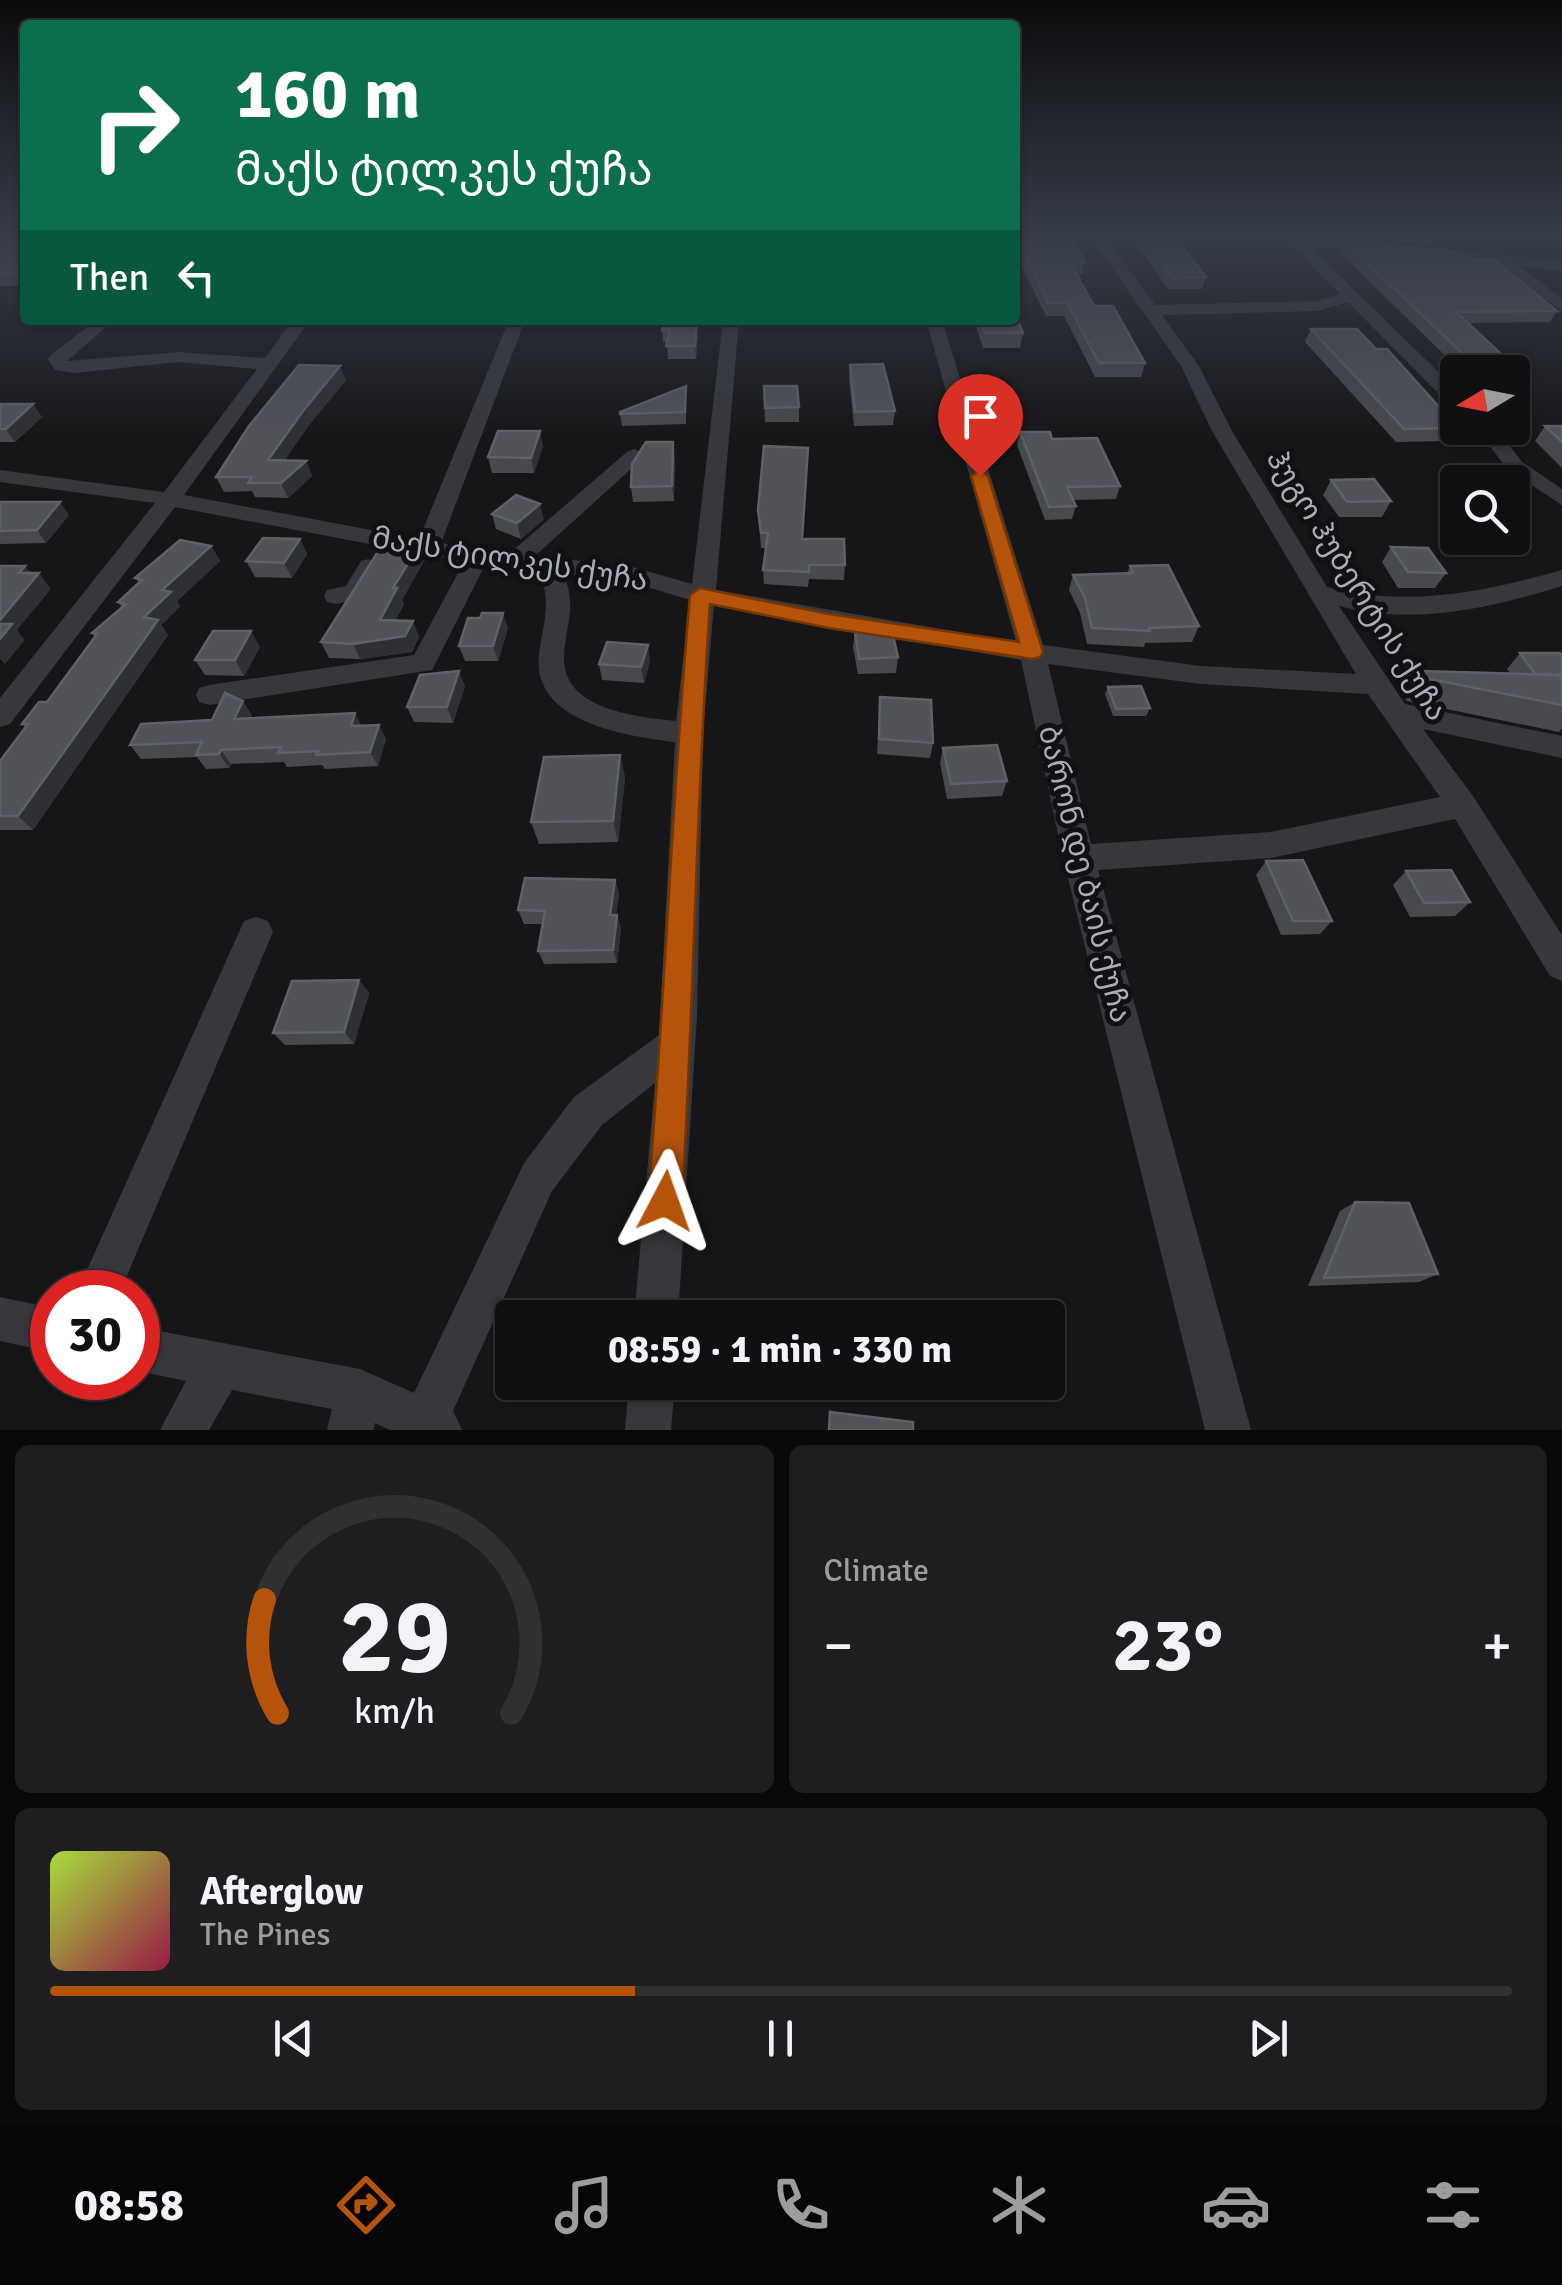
<!DOCTYPE html>
<meta charset="utf-8">
<style>
body{margin:0;font-family:Signika,"Noto Sans Georgian",sans-serif;background:#1e1e20;color:#f1f3f6;height:100vh;display:flex;flex-direction:column;font-size:38px;white-space:nowrap}
*{box-sizing:border-box;margin:0}
p{font-size:32px;color:#9c9d9f}
.icon{flex:none;width:55px;height:55px;fill:none;stroke:currentColor;stroke-width:2;stroke-linecap:round;stroke-linejoin:round}
.map{position:relative;height:1430px;overflow:hidden}
.details{display:flex;flex-direction:column;gap:15px;padding:15px;background:#09090a;flex:1}
.details>*{flex:none}
.top-card{position:absolute;left:20px;top:20px;width:1000px;height:305px;border-radius:10px;box-shadow:0 2px 8px #0004,0 0 0 2px #303032;background:#0b6e4f;color:#fff;overflow:hidden}
.needle{width:65px;rotate:260deg}
.tools{position:absolute;left:1440px;top:355px;display:grid;gap:20px}
.tools a{display:grid;place-items:center;width:90px;height:90px;border-radius:10px;background:#101012;box-shadow:0 2px 8px #0004,0 0 0 2px #303032;font-size:50px}
.speed{position:absolute;left:30px;top:1270px;display:flex;gap:20px;font-size:50px;font-weight:700;text-align:center}
.speed>*{display:grid;place-content:center;width:130px;height:130px;border-radius:50%;background:#101012;box-shadow:0 2px 8px #0004,0 0 0 2px #303032;line-height:1}
.speed .limit{border:15px solid #d22;background:#fff;color:#111}
.pin{position:absolute;display:grid;place-items:center;width:85px;height:85px;color:#fff;margin:-102px -42px;border-radius:50% 50% 50% 0;rotate:-45deg;box-shadow:0 0 10px #0007}
.pin .icon{rotate:45deg}
.me{position:absolute;width:110px;margin:-55px;rotate:4deg;stroke-linejoin:round;filter:drop-shadow(0 0 8px #0008)}
.turn{display:flex;align-items:center;gap:35px;height:210px;padding:0 50px;font-size:45px}
.turn .icon{width:130px;height:130px;stroke-width:2.5}
.turn b{display:block;font-size:70px;line-height:85px}
.then{display:flex;align-items:center;height:95px;padding:0 50px;background:#0003;gap:20px;font-size:38px}
.big{font-size:75px;font-weight:700;line-height:1.1}
.details .widget{flex:1;display:flex;flex-direction:column;justify-content:center;gap:15px;min-width:0;padding:0 35px;border-radius:15px;background:#1e1e20}
.details .dial{align-items:center;gap:0}
.dial svg{height:260px;overflow:visible;fill:none;stroke:#303032;stroke-width:7;stroke-linecap:round;text-anchor:middle}
.dial text{fill:#f1f3f6;stroke:none}
.song{display:flex;align-items:center;gap:30px}
.cover{width:120px;height:120px;border-radius:15px;background:linear-gradient(135deg,hsl(80 70% 55%),hsl(340 70% 35%))}
.played{height:10px;border-radius:5px;background:linear-gradient(90deg,#b45309 40%,#303032 40%)}
.keys{display:flex;justify-content:space-around;direction:ltr}
.heat{display:flex;justify-content:space-between;align-items:center;font-size:55px;direction:ltr}
.details .tiles{flex:1;display:grid;gap:15px;grid-template-columns:1fr 1fr}
.widget:last-child{grid-column:span 2}
.trip{position:absolute;left:495px;top:1300px;width:570px;height:100px;border-radius:10px;background:#101012;box-shadow:0 2px 8px #0004,0 0 0 2px #303032;font-weight:700;line-height:100px;text-align:center}
.dock{display:flex;height:160px;justify-content:space-around;align-items:center;background:#060607;color:#9c9d9f}
.dock .icon{width:70px;height:70px}
.dock .active{color:#b45309}
.dock b{font-size:45px;color:#f1f3f6}
.map>svg:first-child{display:block}
</style>
<div class="map">
<svg width="1562" height="1430" viewBox="0 0 1562 1430">
<rect width="100%" height="100%" fill="#161618"/>
<g fill="none" stroke-linecap="round" stroke-linejoin="round">
<g fill="#37383d" fill-rule="evenodd">
<path d="M1092,239H1106L1155,305L1317,301L1340,294L1285,239L1385,245L1387,248L1380,252L1308,245L1458,391V408L1451,406L1348,302L1318,311L1162,315L1199,366L1232,431L1327,587C1408,608 1483,592 1562,570V586C1490,608 1413,626 1339,606L1405,704L1562,736V758L1423,729L1473,796L1562,935V981L1550,976L1455,819L1271,858L1098,870L1251,1430H1205L1063,858L1021,660L714,605L703,733L697,1016L678,1318H634L655,1083L602,1125L552,1191L453,1411L462,1430H390L375,1423L373,1430H327L332,1409L232,1390L209,1430H160L186,1381L138,1371V1327L360,1369L414,1393L524,1163L574,1097L659,1035L675,742C626,736 531,722 539,654C543,623 553,601 538,571L485,565L432,670L209,705L199,702L196,695L199,688L209,685L414,655L464,562L175,507L10,724L0,727V698L155,503L0,482V470L164,492L257,369L178,362L76,373L55,370L48,359L51,355L96,320H114L67,361L178,352L265,358L293,320H310L184,495L419,539L509,320H525L441,543L510,553L628,451L635,449L645,455L642,459L535,556L629,566L692,584L723,320H739L716,590L1016,642L926,320H942L1043,645L1201,666L1356,674L1212,431L1181,366ZM563,574L628,581L690,600L676,721C638,717 563,710 564,658C565,626 578,605 563,574ZM1048,664L1201,684L1368,694L1440,797L1271,832L1091,844Z"/>
<polygon points="1428,248 1562,261 1562,271 1519,266 1562,298 1562,311 1496,264 1423,255 1421,252"/>
<polygon points="1476,428 1496,428 1522,462 1562,489 1562,505 1508,470"/>
<polygon points="369,559 381,566 364,598 336,604 327,602 324,596 327,590 346,586 361,561"/>
<polygon points="256,917 268,921 273,932 120,1292 77,1292 244,921"/>
<polygon points="0,1297 52,1308 52,1352 0,1341"/>
<polygon points="629,1382 675,1382 671,1430 625,1430"/>
</g>
</g>
<g fill="#47494d">
<polygon points="25,239 25,286 0,286 0,243"/>
<polygon points="1015,239 1085,262 1082,274 1077,274 1094,306 1145,363 1141,377 1095,377 1064,316 1046,316 1015,253"/>
<polygon points="1134,239 1177,239 1206,277 1202,289 1168,289"/>
<polygon points="1362,239 1434,239 1431,245"/>
<polygon points="1344,241 1468,259 1557,311 1550,322 1468,323 1528,379 1520,392 1512,392 1512,372 1462,372 1339,252"/>
<polygon points="664,320 699,320 696,359 668,359 667,342 663,342 662,330"/>
<polygon points="974,320 1015,320 1023,333 1020,348 983,348"/>
<polygon points="1311,329 1376,349 1458,428 1450,441 1396,442 1305,342"/>
<polygon points="850,365 895,411 893,425 854,426 849,379"/>
<polygon points="346,380 309,425 284,461 306,461 312,476 288,498 255,497 252,491 224,492 216,477"/>
<polygon points="686,386 686,424 622,426 620,412"/>
<polygon points="764,386 799,407 799,422 765,422"/>
<polygon points="0,404 42,417 15,442 0,442"/>
<polygon points="1545,426 1562,426 1562,468 1535,441"/>
<polygon points="1020,432 1052,439 1120,486 1116,499 1073,500 1076,506 1072,519 1045,520 1017,445"/>
<polygon points="543,446 534,473 492,473 488,457"/>
<polygon points="675,457 674,501 633,502 631,487"/>
<polygon points="1331,480 1391,501 1382,517 1339,517 1323,495"/>
<polygon points="0,502 69,515 46,543 0,544"/>
<polygon points="758,510 845,565 844,580 809,579 808,587 764,584 763,570 766,548 761,548"/>
<polygon points="492,514 544,519 521,539 496,529"/>
<polygon points="300,539 307,554 292,578 255,577 246,561"/>
<polygon points="420,544 425,559 402,600 404,604 395,621 419,637 412,652 360,659 329,658 321,642"/>
<polygon points="211,546 220,561 177,601 180,606 161,625 168,635 33,830 0,830 0,761 25,727 22,724 47,702 95,637 92,633 122,608 118,602 139,583 135,578"/>
<polygon points="1391,547 1446,573 1435,588 1398,588 1382,562"/>
<polygon points="1130,566 1199,626 1192,642 1145,643 1144,647 1087,644 1080,613 1069,590 1073,575 1127,573"/>
<polygon points="480,618 508,628 498,661 465,661 459,646"/>
<polygon points="855,632 898,657 896,673 858,674 853,647"/>
<polygon points="260,647 244,676 205,675 195,660"/>
<polygon points="1520,653 1562,676 1562,728 1559,732 1407,701 1403,694 1420,671 1511,674 1507,669"/>
<polygon points="650,661 644,683 602,680 599,664"/>
<polygon points="465,686 453,723 414,722 407,707"/>
<polygon points="1108,687 1150,708 1146,716 1113,716 1105,694"/>
<polygon points="880,697 933,743 930,758 877,754"/>
<polygon points="252,715 250,719 361,725 379,725 386,739 378,766 325,769 322,765 287,767 284,762 231,764 229,768 206,769 197,757 141,759 130,745 212,720"/>
<polygon points="943,748 1007,781 1002,796 947,799 940,763"/>
<polygon points="620,755 625,778 618,842 539,844 531,822"/>
<polygon points="1266,861 1332,921 1320,934 1281,935 1256,875"/>
<polygon points="1406,871 1470,902 1455,916 1410,917 1393,885"/>
<polygon points="615,880 619,894 616,915 621,929 617,963 544,964 538,951 543,924 524,924 518,910"/>
<polygon points="359,980 369,993 354,1044 285,1045 273,1033"/>
<polygon points="1355,1202 1438,1274 1419,1282 1308,1286 1340,1211"/>
</g>
<g fill="#2f3033">
<polygon points="697,320 699,320 696,359 695,346"/>
<polygon points="340,366 346,380 309,425 275,475 268,460 303,411"/>
<polygon points="33,404 42,417 15,442 6,429"/>
<polygon points="540,431 543,446 534,473 531,458"/>
<polygon points="673,442 675,457 674,501 672,486"/>
<polygon points="306,461 312,476 288,498 281,483"/>
<polygon points="60,502 69,515 46,543 37,530"/>
<polygon points="540,504 544,519 521,539 517,523"/>
<polygon points="300,539 307,554 292,578 284,563"/>
<polygon points="420,544 425,559 402,600 404,604 387,636 380,620 393,588"/>
<polygon points="211,546 220,561 177,601 180,606 161,625 168,635 33,830 18,816 162,590"/>
<polygon points="25,566 35,578 39,573 51,589 17,630 25,640 5,664 0,659 0,620 19,573"/>
<polygon points="503,613 508,628 498,661 493,646"/>
<polygon points="413,621 419,637 412,652 360,659 353,644"/>
<polygon points="251,631 260,647 244,676 235,660"/>
<polygon points="648,645 650,661 644,683 641,667"/>
<polygon points="459,671 465,686 453,723 447,707"/>
<polygon points="243,701 252,715 244,734 234,719"/>
<polygon points="355,713 362,727 351,726"/>
<polygon points="379,725 386,739 378,766 370,752"/>
<polygon points="221,750 231,764 229,768 219,754"/>
<polygon points="620,755 625,778 618,842 613,821"/>
<polygon points="615,880 619,894 613,929 610,915"/>
<polygon points="617,915 621,929 617,963 613,950"/>
<polygon points="359,980 369,993 354,1044 344,1032"/>
</g>
<g fill="#525359" stroke="#5f6168" stroke-width="2.5">
<polygon points="6,239 25,239 25,274 0,274 0,243"/>
<polygon points="1015,239 1071,239 1085,262 1070,262 1094,306 1113,306 1145,363 1099,363 1067,303 1048,303 1019,240 1015,240"/>
<polygon points="1145,239 1177,239 1206,277 1172,278"/>
<polygon points="1344,241 1459,252 1468,259 1493,259 1557,311 1456,312 1528,379 1512,379 1512,372 1482,372"/>
<polygon points="1015,313 1023,333 985,333 980,320 1015,320"/>
<polygon points="664,320 697,320 695,346 666,346 670,329 662,330"/>
<polygon points="1311,329 1357,329 1376,349 1387,349 1458,428 1404,429"/>
<polygon points="883,364 895,411 855,412 850,365"/>
<polygon points="299,365 340,366 303,411 268,460 306,461 281,483 248,483 252,477 216,477 249,426"/>
<polygon points="686,386 685,412 620,414 620,412"/>
<polygon points="764,386 797,386 799,407 765,408"/>
<polygon points="0,404 33,404 6,429 0,429"/>
<polygon points="1545,426 1562,426 1562,442"/>
<polygon points="498,431 540,431 531,458 488,457"/>
<polygon points="1020,432 1050,432 1052,439 1097,438 1120,486 1067,487 1076,506 1049,507"/>
<polygon points="646,442 673,442 672,486 631,487 632,464"/>
<polygon points="764,446 808,448 802,539 844,539 845,565 809,565 809,572 763,570 768,533 761,533 758,510"/>
<polygon points="1374,479 1391,501 1347,502 1331,480"/>
<polygon points="516,495 540,504 517,523 492,514"/>
<polygon points="0,502 60,502 37,530 0,531"/>
<polygon points="263,538 300,539 284,563 246,561"/>
<polygon points="180,540 211,546 162,590 171,592 144,617 158,620 18,816 0,816 0,761 28,724 22,724 39,702 47,702 97,634 92,633 126,604 118,602 142,580 135,578"/>
<polygon points="384,542 420,544 393,588 397,588 380,620 413,621 405,636 353,644 321,642"/>
<polygon points="1391,547 1428,548 1446,573 1408,572"/>
<polygon points="1168,565 1199,626 1149,628 1150,631 1092,628 1085,598 1073,575 1133,573 1130,566"/>
<polygon points="0,566 25,566 19,573 39,573 0,620"/>
<polygon points="482,613 503,613 493,646 459,646 468,618 480,618"/>
<polygon points="0,624 12,624 0,639"/>
<polygon points="213,631 251,631 235,660 195,660"/>
<polygon points="892,631 898,657 859,659 855,632"/>
<polygon points="607,642 648,645 641,667 599,664"/>
<polygon points="1520,653 1560,653 1562,656 1562,676 1536,675"/>
<polygon points="459,671 447,707 407,707 420,675"/>
<polygon points="1420,671 1559,675 1562,680 1562,705 1424,678"/>
<polygon points="1141,686 1150,708 1116,709 1108,687"/>
<polygon points="225,693 243,701 234,719 355,713 351,726 379,725 370,752 316,755 318,751 278,753 281,747 221,750 219,754 196,755 202,742 130,745 141,724 212,720"/>
<polygon points="880,697 931,700 933,743 879,739"/>
<polygon points="997,745 1007,781 951,784 943,748"/>
<polygon points="620,755 613,821 531,822 544,757"/>
<polygon points="1303,860 1332,921 1293,921 1266,861"/>
<polygon points="1451,870 1470,902 1424,903 1406,871"/>
<polygon points="525,878 615,880 610,915 617,915 613,950 538,951 545,911 518,910"/>
<polygon points="359,980 344,1032 273,1033 292,981"/>
<polygon points="1355,1202 1409,1203 1438,1274 1324,1278"/>
<polygon points="830,1412 913,1422 913,1430 829,1430"/>
</g>
<linearGradient id="sky" x2="0" y2="1"><stop stop-color="#0c0c0d"/><stop offset="0.54" stop-color="#363c48"/><stop offset="1" stop-color="#363c48" stop-opacity="0"/></linearGradient>
<rect width="1562" height="439" fill="url(#sky)"/>
<path fill="#b45309" stroke="#753606" stroke-width="2.5" d="M980,470L988,476L1043,652L1040,657L1032,659L829,628L710,604C696,802 694,1002 682,1201L677,1213L665,1218L653,1213L648,1201C665,999 672,797 690,595L700,588L829,614L1019,642L971,476Z"/>
<g text-anchor="middle" stroke-width="10" stroke-linejoin="round" paint-order="stroke">
<g font-size="30" fill="#a8adb8" stroke="#111113">
<text transform="translate(510 559) rotate(9)" y="10">მაქს ტილკეს ქუჩა</text>
<text transform="translate(1357 585) rotate(58)" y="10">ჰუგო ჰუბერტის ქუჩა</text>
<text transform="translate(1085 874) rotate(76)" y="10">ბარონ დე ბაის ქუჩა</text>
</g>
</g>
</svg>
<div class="tools">
<a><svg class="needle" viewBox="-14 -14 28 28"><path d="M0-13l5 13h-10z" fill="#e53935"/><path d="M0 13l5-13h-10z" fill="#9c9d9f"/></svg></a>
<a><svg class="icon" aria-label="search" viewBox="0 0 24 24"><circle cx="10" cy="10" r="6"/><path d="M15 15l6 6"/></svg></a>
</div>
<div class="speed"><div class="limit">30</div></div>
<div class="pin" style="left:980px;top:476px;background:#d93025"><svg class="icon" aria-label="arrive" viewBox="0 0 24 24"><path d="M6 21V4h12l-3 4 3 4H6"/></svg></div>
<svg class="me" style="left:665px;top:1201px" viewBox="-20 -20 40 40"><path d="M0-17L14 15 0 8-14 15z" fill="#b45309" stroke="#fff" stroke-width="4"/></svg>
<div class="trip">08:59 · 1 min · 330 m</div>
<div class="top-card">
<div class="turn"><svg class="icon" aria-label="right" viewBox="0 0 24 24"><path d="M7 20v-9h11M14 6l5 5-5 5"/></svg><div><b>160 m</b>მაქს ტილკეს ქუჩა</div></div>
<div class="then">Then<svg class="icon" aria-label="left" viewBox="0 0 24 24"><path d="M17 20v-9H6M10 6l-5 5 5 5"/></svg></div>
</div>
</div>
<section class="details">
<div class="tiles">
<div class="widget dial"><svg viewBox="0 0 100 80">
<path d="M14 69A42 42 0 1 1 86 69"/>
<path d="M14 69A42 42 0 0 1 10 34" stroke="#b45309"/>
<text x="50" y="56" font-size="32" font-weight="700">29</text>
<text x="50" y="72" font-size="11">km/h</text>
</svg></div>
<div class="widget"><p>Climate</p>
<div class="heat"><a>−</a><b class="big">23°</b><a>+</a></div>
</div>
<div class="widget">
<div class="song"><i class="cover"></i><div><b>Afterglow</b><p>The Pines</p></div></div>
<div class="played"></div>
<div class="keys"><svg class="icon" aria-label="previous" viewBox="0 0 24 24"><path d="M18 5L8 12l10 7zM5 5v14"/></svg><svg class="icon" aria-label="pause" viewBox="0 0 24 24"><path d="M8 5v14M16 5v14"/></svg><svg class="icon" aria-label="next" viewBox="0 0 24 24"><path d="M6 5l10 7-10 7zM19 5v14"/></svg></div>
</div>
</div>
</section>
<nav class="dock">
<b>08:58</b>
<svg class="icon active" aria-label="directions" viewBox="0 0 24 24"><path d="M12 3l9 9-9 9-9-9zM9 14v-3h6M13 9l2 2-2 2"/></svg>
<svg class="icon" aria-label="music" viewBox="0 0 24 24"><path d="M9 18V5l10-2v13"/><circle cx="6" cy="18" r="3"/><circle cx="16" cy="16" r="3"/></svg>
<svg class="icon" aria-label="phone" viewBox="0 0 24 24"><path d="M5 4h4l2 5-3 2q2 4 5 5l2-3 5 2v4C11 20 4 13 5 4z"/></svg>
<svg class="icon" aria-label="climate" viewBox="0 0 24 24"><path d="M12 3v18M4 7l16 10M4 17L20 7"/></svg>
<svg class="icon" aria-label="car" viewBox="0 0 24 24"><path d="M5 17H2v-5l4-1 3-4h7l3 4 3 1v5h-3M9 17h6M6 11h13"/><circle cx="7" cy="17" r="2"/><circle cx="17" cy="17" r="2"/></svg>
<svg class="icon" aria-label="filters" viewBox="0 0 24 24"><path d="M4 7h16M4 17h16"/><circle cx="9" cy="7" r="2"/><circle cx="15" cy="17" r="2"/></svg>
</nav>
